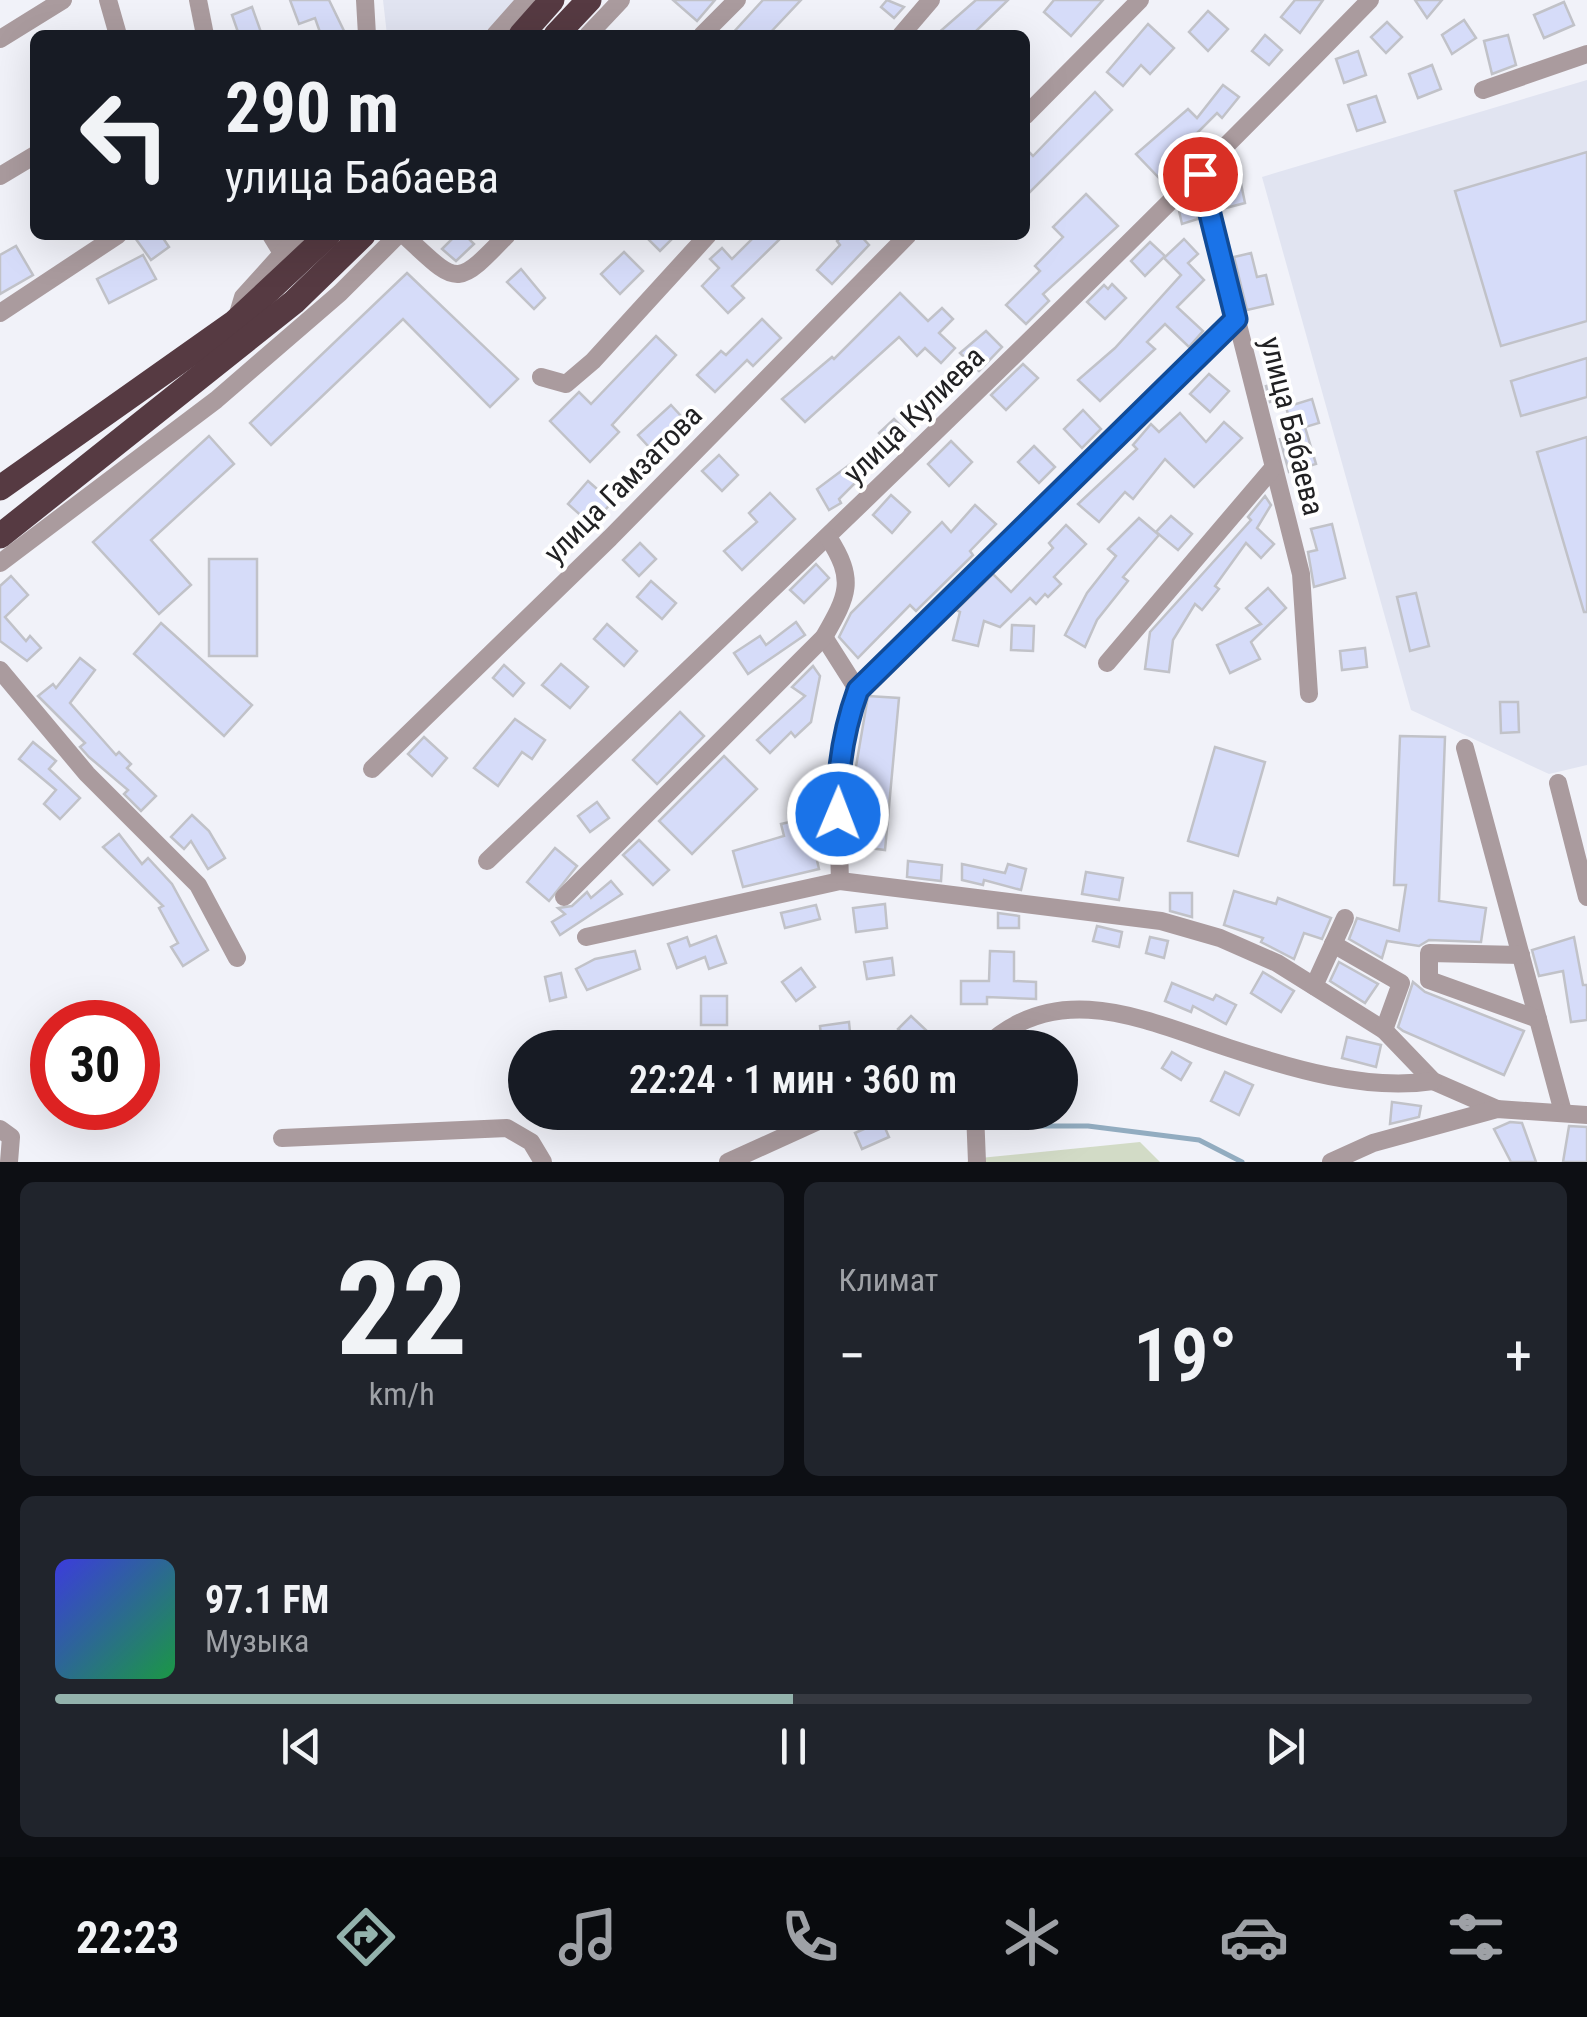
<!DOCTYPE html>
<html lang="ru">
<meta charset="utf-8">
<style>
body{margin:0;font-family:"Roboto Condensed",sans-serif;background:#20242c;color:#f1f3f6;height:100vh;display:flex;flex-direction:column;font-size:38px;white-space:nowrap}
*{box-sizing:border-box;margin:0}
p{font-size:32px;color:#9ea1a6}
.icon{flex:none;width:55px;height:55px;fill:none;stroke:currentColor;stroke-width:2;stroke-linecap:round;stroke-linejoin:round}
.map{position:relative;height:1162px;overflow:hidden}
.details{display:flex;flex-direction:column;gap:20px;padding:20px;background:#0d0f14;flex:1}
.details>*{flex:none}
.guide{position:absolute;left:30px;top:30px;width:1000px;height:210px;border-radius:15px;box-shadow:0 10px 40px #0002;background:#171b24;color:#f1f3f6;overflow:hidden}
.speed{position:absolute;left:30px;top:1000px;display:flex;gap:20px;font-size:50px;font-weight:700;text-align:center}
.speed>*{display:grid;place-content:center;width:130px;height:130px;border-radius:50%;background:#171b24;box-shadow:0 10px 40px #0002;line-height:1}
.speed .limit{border:15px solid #d22;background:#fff;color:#111}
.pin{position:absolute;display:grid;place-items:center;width:85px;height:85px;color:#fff;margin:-42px;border:5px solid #fff;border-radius:50%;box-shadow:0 2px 10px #0007}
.me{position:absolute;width:110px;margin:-55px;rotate:1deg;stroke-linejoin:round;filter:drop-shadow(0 0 8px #0008)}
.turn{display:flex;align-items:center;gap:35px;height:210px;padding:0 30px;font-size:45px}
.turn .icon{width:130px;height:130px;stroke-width:2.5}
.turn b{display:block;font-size:70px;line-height:85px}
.big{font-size:75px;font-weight:600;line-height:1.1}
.details .card{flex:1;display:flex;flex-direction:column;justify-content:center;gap:15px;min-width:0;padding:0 35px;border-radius:15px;background:#20242c}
.details .dial{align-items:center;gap:0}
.dial b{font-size:130px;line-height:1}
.song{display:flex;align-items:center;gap:30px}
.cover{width:120px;height:120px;border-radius:15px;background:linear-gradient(135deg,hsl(240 70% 55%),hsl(140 70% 35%))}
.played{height:10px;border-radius:5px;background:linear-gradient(90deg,#93b2ac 50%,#363941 50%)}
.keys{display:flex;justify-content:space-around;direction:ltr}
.heat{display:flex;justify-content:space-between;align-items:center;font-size:55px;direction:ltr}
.details .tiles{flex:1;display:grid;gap:20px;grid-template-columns:1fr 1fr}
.card:last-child{grid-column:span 2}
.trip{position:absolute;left:508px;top:1030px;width:570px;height:100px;border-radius:50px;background:#171b24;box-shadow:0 10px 40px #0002;font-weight:600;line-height:100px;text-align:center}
.dock{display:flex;height:160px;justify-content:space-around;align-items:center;background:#090b0e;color:#9ea1a6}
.dock .icon{width:70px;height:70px}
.dock .active{color:#93b2ac}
.dock b{font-size:45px;color:#f1f3f6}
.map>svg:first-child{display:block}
</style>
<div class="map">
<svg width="1587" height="1162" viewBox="0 0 1587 1162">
<rect width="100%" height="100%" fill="#f1f2f9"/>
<g fill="#e1e4f1">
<polygon points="383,0 531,0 498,35 387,35"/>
<polygon points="1587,80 1587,765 1549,774 1411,710 1262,177"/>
</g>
<polygon fill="#d2dbc6" points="1140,1142 1160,1162 967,1162 970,1159"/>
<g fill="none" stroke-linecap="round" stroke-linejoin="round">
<polyline stroke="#92acc0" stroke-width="5" points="1015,1126 1088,1126 1199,1140 1242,1162"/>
</g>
<g fill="#d6dcf9" stroke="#c1c2c8" stroke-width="2.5">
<polygon points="290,0 329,0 346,35 321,35 315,18 299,24"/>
<polygon points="673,0 715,0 697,21"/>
<polygon points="763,0 801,0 768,35 731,35"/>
<polygon points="887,0 904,7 894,18 881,7"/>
<polygon points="976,0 1008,0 972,35 936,35"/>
<polygon points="1054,0 1103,0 1071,36 1044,12"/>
<polygon points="1295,0 1323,0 1300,33 1281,17"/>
<polygon points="1415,0 1442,0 1427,18"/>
<polygon points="1564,2 1574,25 1544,38 1534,15"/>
<polygon points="252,7 262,35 239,35 232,15"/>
<polygon points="1208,11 1228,29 1208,51 1189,32"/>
<polygon points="1464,20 1476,38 1452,54 1442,35"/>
<polygon points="1387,22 1402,37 1386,53 1371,37"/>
<polygon points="1148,24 1174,48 1150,74 1141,65 1123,86 1107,72"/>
<polygon points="1265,35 1282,50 1269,65 1252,51"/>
<polygon points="1508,35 1516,65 1492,74 1484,41"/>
<polygon points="1358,51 1366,75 1344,83 1336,59"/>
<polygon points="1432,65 1441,89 1418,98 1409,74"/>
<polygon points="1223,85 1239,97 1222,118 1217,113 1197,133 1201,138 1160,179 1136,154 1188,109 1197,118"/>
<polygon points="1095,92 1112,110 1025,197 1025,148 1033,156"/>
<polygon points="1376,96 1385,122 1357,131 1348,105"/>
<polygon points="1587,152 1587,321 1501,346 1455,191"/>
<polygon points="1238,169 1245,203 1222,209 1213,176"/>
<polygon points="1086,194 1118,226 1043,294 1049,301 1026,324 1006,305 1040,271 1035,266 1063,237 1053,227"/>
<polygon points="1193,197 1198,219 1182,224 1179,211"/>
<polygon points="133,235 161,235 169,247 151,260"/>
<polygon points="456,235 465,235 474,244 456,261 442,249"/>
<polygon points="644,235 676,235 660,251"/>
<polygon points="756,235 784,235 732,286 744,298 728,313 702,286 719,268 710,259 722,248 732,259"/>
<polygon points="843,235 860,235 869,245 832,284 817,270 840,245 837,241"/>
<polygon points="1184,239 1198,254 1188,263 1204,280 1177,307 1203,331 1189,347 1165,324 1147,342 1155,349 1100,401 1078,380 1115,348 1181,275 1164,258"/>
<polygon points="1150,242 1165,256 1145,276 1131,261"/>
<polygon points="16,246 33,275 0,294 0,255"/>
<polygon points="624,252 643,271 620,294 601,274"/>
<polygon points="1251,253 1257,277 1266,275 1273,304 1247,310 1234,257"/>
<polygon points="143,255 156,279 109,303 97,279"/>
<polygon points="521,269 545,298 534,309 507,282"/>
<polygon points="407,273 518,379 490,407 403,319 271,445 250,423"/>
<polygon points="1112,284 1126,298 1105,319 1087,302 1104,285 1108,289"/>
<polygon points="900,293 928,321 942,308 953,319 939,333 955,348 941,363 925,348 917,356 899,337 805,422 782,399 832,357 834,359"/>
<polygon points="762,319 781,338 753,366 747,360 715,392 697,375 721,351 726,355"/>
<polygon points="986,331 1002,347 979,371 960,353"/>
<polygon points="656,336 676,355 612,425 619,432 590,462 550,421 579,392 591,404"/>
<polygon points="1587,358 1587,397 1521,416 1511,381"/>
<polygon points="1023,364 1038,378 1006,410 991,395"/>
<polygon points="1209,374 1229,391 1210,412 1190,394"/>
<polygon points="1280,382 1285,398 1270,402 1266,386"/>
<polygon points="1312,399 1319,423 1305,427 1316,464 1289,472 1280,439 1294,435 1286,407"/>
<polygon points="671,405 692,428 659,458 638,435"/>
<polygon points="1083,410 1101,429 1082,448 1064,429"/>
<polygon points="1180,413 1206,442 1224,422 1242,438 1194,487 1165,459 1133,499 1125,492 1099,522 1078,504 1137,449 1133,445 1151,424 1159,432"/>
<polygon points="894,419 907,432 892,446 879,433"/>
<polygon points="209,436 234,464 151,540 191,585 159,614 93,542"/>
<polygon points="1587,437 1587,612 1584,612 1537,452"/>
<polygon points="951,441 972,462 949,486 928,464"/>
<polygon points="1034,446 1055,467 1039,483 1018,462"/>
<polygon points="719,455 738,475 722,491 702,471"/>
<polygon points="856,460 867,471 839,499 841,503 829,510 817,489"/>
<polygon points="588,481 612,502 605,510 596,508 586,520 568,504"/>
<polygon points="770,493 795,519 742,570 724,551 757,522 749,513"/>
<polygon points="891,495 910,512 892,533 873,515"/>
<polygon points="1265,496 1271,505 1257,528 1274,544 1261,558 1246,543 1215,586 1219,589 1202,610 1195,604 1173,640 1169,672 1145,669 1150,632 1251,520 1248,517"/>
<polygon points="975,505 996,524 970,551 973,555 916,611 910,605 858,658 839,637 851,613 942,522 951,532"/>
<polygon points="1171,516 1192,534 1178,550 1156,532"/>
<polygon points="1139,518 1159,535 1123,577 1128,581 1097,620 1085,647 1065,635 1087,593 1116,556 1108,549"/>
<polygon points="1332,524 1345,578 1314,587 1308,552 1317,550 1311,529"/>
<polygon points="1066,525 1086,544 1054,577 1061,584 1048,597 1045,594 1036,604 1030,598 1000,627 984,621 978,646 953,640 960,612 956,610 993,574 1011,592 1053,548 1049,543"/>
<polygon points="640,543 656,559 639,576 623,560"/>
<rect x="209" y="559" width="48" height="97"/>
<polygon points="816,564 829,578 804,603 790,590"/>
<polygon points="11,576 28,595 5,617 26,641 30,636 41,648 27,661 0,641 0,586"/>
<polygon points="651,581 676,603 662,619 637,597"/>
<polygon points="1268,588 1286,608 1251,642 1260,659 1230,673 1217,645 1261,624 1246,608"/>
<polygon points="1416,593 1429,646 1410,651 1397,597"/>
<polygon points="796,622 805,635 748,674 734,653 760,636 766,645"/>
<polygon points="161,623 252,705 224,736 134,654"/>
<polygon points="607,624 637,651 624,666 594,639"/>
<polygon points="1012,625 1034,626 1033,651 1011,650"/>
<polygon points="1365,648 1367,667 1342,670 1340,651"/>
<polygon points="80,658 95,670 70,703 116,755 119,752 131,764 127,768 156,796 141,811 124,794 128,790 89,757 80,747 85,743 38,696 53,684 56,688"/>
<polygon points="561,664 588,687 570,708 542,685"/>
<polygon points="504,665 524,683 513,696 493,678"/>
<polygon points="813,666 820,676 811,722 795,737 791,732 770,753 757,740 805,696 792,687"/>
<polygon points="868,696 899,698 885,850 853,846 859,801 851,801 852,790"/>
<polygon points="1500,702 1518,702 1519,732 1501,733"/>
<polygon points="680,712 704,736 657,784 633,760"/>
<polygon points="515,719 545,740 532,759 522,752 498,786 474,768"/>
<polygon points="1400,736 1445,737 1439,901 1486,908 1481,942 1429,940 1419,946 1387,941 1382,958 1349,939 1357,918 1399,931 1406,885 1394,885"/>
<polygon points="424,737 447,758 432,776 408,754"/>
<polygon points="33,742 56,761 49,769 80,798 60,819 44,804 56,790 19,759"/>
<polygon points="1215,747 1265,762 1238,856 1188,841"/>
<polygon points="724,756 757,789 692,854 659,821"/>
<polygon points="597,802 609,818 590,832 578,816"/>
<polygon points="192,815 209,831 225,858 208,869 191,841 184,849 171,837"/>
<polygon points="807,818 819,869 743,887 733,851 784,836 781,824"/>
<polygon points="119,834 142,864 148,858 172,884 208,950 183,966 171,947 178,943 159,908 163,906 103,847"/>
<polygon points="639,840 669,870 653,885 623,855"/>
<polygon points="555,848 577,866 549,901 527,882"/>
<polygon points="908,861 942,865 941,881 907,877"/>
<polygon points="962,864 1005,873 1008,864 1026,869 1021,890 984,880 983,885 962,880"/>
<polygon points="1086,872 1123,878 1119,900 1082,894"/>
<polygon points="611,881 622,894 560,935 552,922 565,914 558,908 572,906 587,892 591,898"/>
<polygon points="1234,891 1276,904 1278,898 1331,918 1322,939 1304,933 1294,959 1261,942 1263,938 1224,925"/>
<polygon points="1170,893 1192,893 1192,917 1170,911"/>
<polygon points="885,904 887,928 856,932 853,908"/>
<polygon points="816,905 820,919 785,928 781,913"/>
<polygon points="998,913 1019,916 1019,928 998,928"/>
<polygon points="1097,926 1122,932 1119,947 1093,941"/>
<polygon points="716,936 726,963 709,969 705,957 677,968 668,944 687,937 690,946"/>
<polygon points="1150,937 1168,941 1164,958 1146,953"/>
<polygon points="1574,937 1583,985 1587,985 1587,1020 1571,1022 1563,971 1539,976 1532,950"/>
<polygon points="635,951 640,969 587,990 576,969 595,959"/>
<polygon points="990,951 1014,952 1014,981 1036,982 1036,999 987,997 987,1004 961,1004 961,981 989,981"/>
<polygon points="892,958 894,975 867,979 864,962"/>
<polygon points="1339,962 1378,984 1365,1003 1330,981"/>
<polygon points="801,968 815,987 796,1001 782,982"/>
<polygon points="1263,972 1294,991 1281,1012 1251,993"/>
<polygon points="561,973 566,997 550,1001 545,977"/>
<polygon points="1413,982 1425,992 1524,1031 1504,1075 1403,1031 1398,1027"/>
<polygon points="1172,983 1213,1000 1216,995 1236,1005 1226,1024 1193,1006 1191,1012 1165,1001"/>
<rect x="701" y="996" width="26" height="29"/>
<polygon points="911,1016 945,1048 918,1048 898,1029"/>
<polygon points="849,1022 851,1042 822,1045 820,1026"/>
<polygon points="1347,1037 1381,1045 1376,1067 1342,1058"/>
<polygon points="1172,1052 1191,1063 1181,1080 1162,1068"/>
<polygon points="1225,1072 1253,1085 1239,1115 1211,1101"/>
<polygon points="1392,1102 1421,1106 1419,1117 1390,1124"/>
<polygon points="650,1112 677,1112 676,1126 649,1123"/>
<polygon points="882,1121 889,1137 862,1149 855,1133"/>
<polygon points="1510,1122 1522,1123 1536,1162 1511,1162 1494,1129"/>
<polygon points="1569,1126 1587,1127 1587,1162 1563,1162"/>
</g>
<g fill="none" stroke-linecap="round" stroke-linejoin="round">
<g stroke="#aa9b9e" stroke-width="18">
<polyline points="108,0 118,35"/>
<polyline points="198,0 205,35"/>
<polyline points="365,0 367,35"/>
<polyline points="495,35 526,0"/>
<polyline points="588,35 621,0"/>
<polyline points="702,35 737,0"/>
<polyline points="901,35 931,0"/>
<polyline points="0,39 63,0"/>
<polyline points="1483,90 1587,54"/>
<polyline points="1025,116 1140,0"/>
<polyline points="1200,174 1301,574 1309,694"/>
<polyline points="0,176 35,155"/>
<polyline points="271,235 282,253"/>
<path d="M404,235C458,285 455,289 507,235"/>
<polyline points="0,313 118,235"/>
<polyline points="237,317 243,297 299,235"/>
<polyline points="541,377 566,384 593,361 708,235"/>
<polyline points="0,563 216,400 340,293 398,235"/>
<polyline points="824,637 857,689"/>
<polyline points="1107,663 1273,468"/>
<polyline points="0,670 87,774 198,885 237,958"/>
<polyline points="1465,748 1563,1112"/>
<polyline points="372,769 610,538 908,235"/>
<polyline points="1558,783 1587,897"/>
<path d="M487,861C785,578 1083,294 1370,0"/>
<path d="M840,881C838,814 835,753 857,689L1236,319"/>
<path d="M564,897L824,637C848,595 856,580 828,537"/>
<polyline points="586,937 840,881 1161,921 1220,938 1277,963 1384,1030 1433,1081 1497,1109"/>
<polyline points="1333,944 1401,983 1384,1030"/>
<polyline points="1521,955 1429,953 1429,980 1538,1019"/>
<polyline points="1314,986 1345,918"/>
<path d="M984,1048C1058,977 1147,1021 1229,1048C1293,1069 1366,1091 1433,1081"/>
<polyline points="975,1112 977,1162"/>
<polyline points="0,1129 11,1137 9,1162"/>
<polyline points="282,1138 507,1128 531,1142 543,1162"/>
<polyline points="728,1162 838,1112"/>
<polyline points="1331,1162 1373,1143 1497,1109 1587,1115"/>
</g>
<g stroke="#563a42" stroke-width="25">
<polyline points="521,35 552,0"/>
<polyline points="556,35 589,0"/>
<polyline points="0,488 235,322 328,235"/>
<polyline points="0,536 294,302 363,235"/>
</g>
</g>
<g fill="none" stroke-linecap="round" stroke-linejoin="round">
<defs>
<path id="route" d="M838,814C837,770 843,731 858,690L1236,319L1200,174"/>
</defs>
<use href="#route" stroke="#114b97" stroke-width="25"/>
<use href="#route" stroke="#1a73e8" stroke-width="18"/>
</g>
<g text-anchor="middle" stroke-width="8" stroke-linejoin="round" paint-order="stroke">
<g font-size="30" fill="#212123" stroke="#fff">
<text transform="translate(914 415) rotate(-44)" y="10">улица Кулиева</text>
<text transform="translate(1292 426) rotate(76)" y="10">улица Бабаева</text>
<text transform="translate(623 484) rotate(-45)" y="10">улица Гамзатова</text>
</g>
</g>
</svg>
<div class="speed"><div class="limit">30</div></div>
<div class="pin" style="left:1200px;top:174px;background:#d93025"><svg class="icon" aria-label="arrive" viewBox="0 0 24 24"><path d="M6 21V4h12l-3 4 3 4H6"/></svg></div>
<svg class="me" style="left:838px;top:814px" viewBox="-20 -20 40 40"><circle r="17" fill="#1a73e8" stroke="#fff" stroke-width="3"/><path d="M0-11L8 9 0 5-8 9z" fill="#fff"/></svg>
<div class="trip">22:24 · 1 мин · 360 m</div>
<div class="guide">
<div class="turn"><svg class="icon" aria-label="left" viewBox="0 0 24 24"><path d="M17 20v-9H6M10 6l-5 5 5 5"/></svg><div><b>290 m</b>улица Бабаева</div></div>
</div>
</div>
<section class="details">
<div class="tiles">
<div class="card dial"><b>22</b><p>km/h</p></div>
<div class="card"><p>Климат</p>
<div class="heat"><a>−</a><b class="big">19°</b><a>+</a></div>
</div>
<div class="card">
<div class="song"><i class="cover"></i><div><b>97.1 FM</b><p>Музыка</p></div></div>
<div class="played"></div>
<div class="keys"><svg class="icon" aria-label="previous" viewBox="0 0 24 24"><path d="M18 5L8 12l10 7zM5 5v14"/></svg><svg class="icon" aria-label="pause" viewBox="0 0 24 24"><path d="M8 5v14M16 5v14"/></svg><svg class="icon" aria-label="next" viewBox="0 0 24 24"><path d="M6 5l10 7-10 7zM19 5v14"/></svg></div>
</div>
</div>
</section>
<nav class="dock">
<b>22:23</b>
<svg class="icon active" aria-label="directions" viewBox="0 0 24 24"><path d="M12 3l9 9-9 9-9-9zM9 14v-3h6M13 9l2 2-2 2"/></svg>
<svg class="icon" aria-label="music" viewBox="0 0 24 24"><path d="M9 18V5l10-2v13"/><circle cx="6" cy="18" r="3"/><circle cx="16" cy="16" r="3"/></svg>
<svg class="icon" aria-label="phone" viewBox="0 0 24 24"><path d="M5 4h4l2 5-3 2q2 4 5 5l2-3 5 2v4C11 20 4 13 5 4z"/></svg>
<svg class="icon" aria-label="climate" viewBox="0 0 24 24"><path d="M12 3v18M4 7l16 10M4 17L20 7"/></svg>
<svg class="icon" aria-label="car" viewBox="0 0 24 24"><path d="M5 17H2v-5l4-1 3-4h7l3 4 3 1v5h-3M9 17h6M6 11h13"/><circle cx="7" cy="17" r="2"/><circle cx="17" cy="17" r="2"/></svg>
<svg class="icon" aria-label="filters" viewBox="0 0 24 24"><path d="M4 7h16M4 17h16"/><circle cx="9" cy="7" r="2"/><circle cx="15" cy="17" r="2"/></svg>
</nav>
